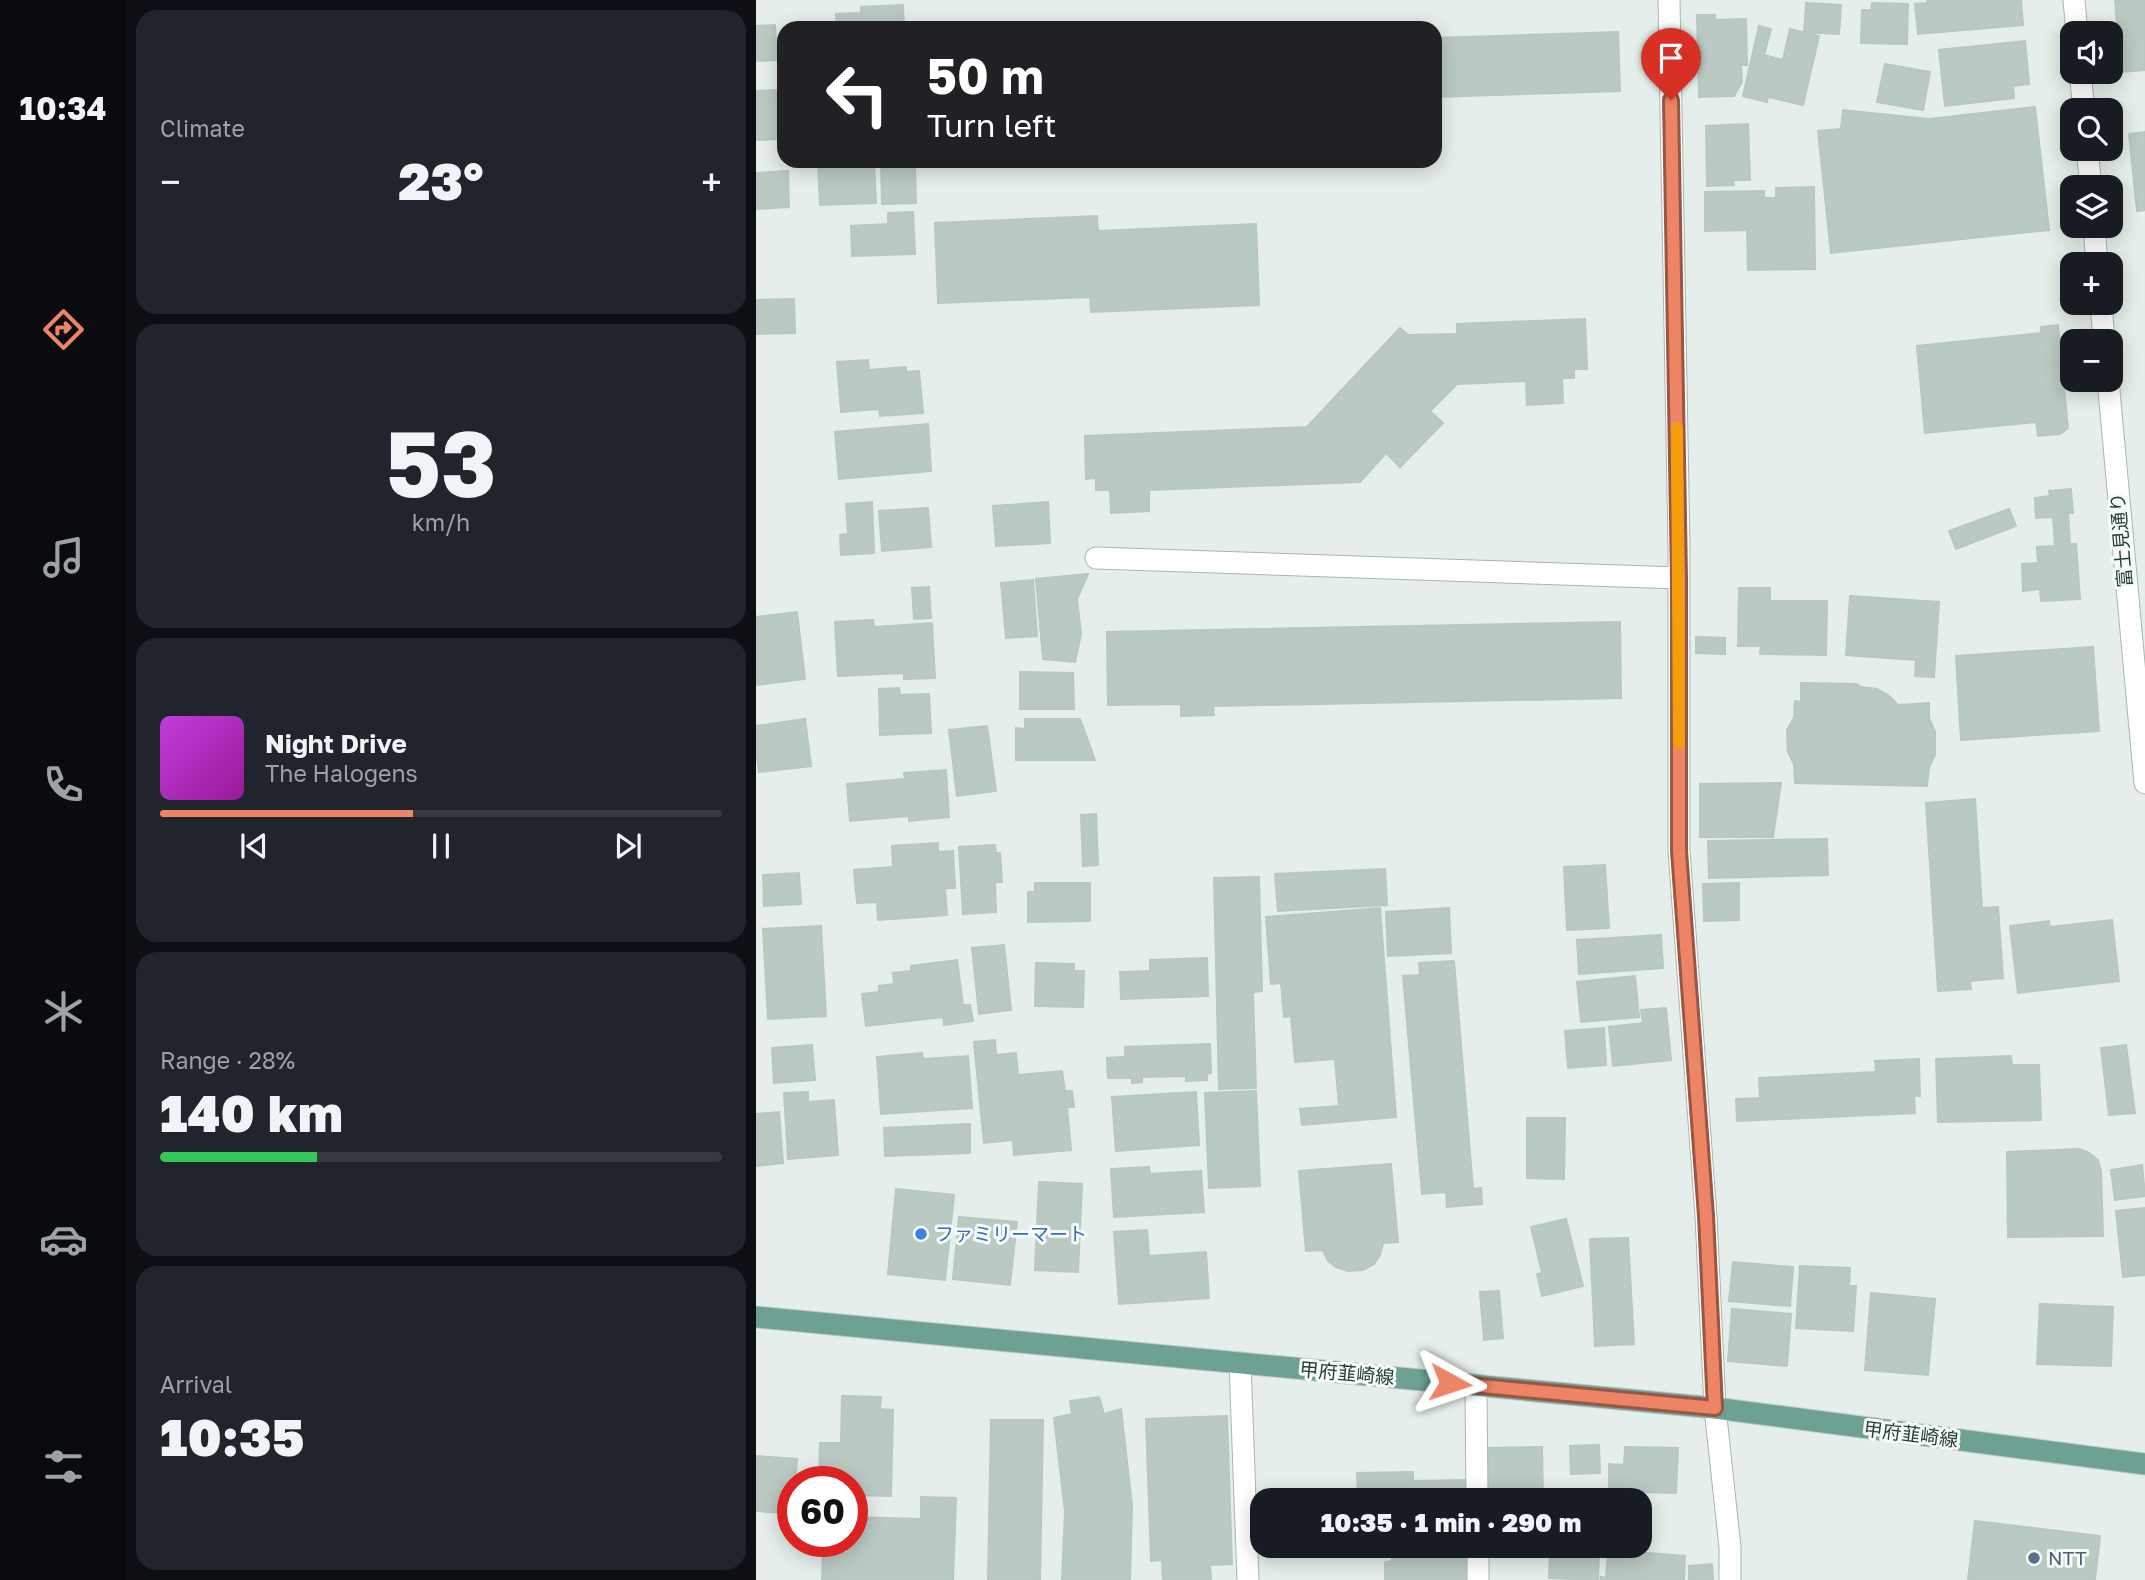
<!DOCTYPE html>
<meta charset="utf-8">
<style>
body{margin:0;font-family:"Golos Text","Noto Sans JP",sans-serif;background:#20242c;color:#f1f3f6;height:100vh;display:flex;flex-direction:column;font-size:26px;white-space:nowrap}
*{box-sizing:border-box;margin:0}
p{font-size:23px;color:#9ea1a6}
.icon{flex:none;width:38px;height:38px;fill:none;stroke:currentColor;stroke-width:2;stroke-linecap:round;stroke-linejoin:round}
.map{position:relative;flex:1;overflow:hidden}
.panel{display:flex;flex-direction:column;gap:10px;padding:10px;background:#0d0f14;width:630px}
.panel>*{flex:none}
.guide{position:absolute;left:21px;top:21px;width:665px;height:147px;border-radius:21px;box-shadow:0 4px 18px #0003;background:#202124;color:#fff;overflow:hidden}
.buttons{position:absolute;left:1304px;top:21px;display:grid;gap:14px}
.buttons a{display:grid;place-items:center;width:63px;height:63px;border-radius:14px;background:#171b24;box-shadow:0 4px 18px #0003;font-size:35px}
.speed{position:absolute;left:21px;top:1466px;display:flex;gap:14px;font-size:35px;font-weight:700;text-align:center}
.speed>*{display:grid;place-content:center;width:91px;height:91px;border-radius:50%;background:#171b24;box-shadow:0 4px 18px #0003;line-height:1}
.speed .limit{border:10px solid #d22;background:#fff;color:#111}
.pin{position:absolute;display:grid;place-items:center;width:60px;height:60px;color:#fff;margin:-72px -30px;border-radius:50% 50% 50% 0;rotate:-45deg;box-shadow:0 0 7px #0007}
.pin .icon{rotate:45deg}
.me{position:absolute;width:77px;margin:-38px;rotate:95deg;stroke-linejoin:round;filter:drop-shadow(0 0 5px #0008)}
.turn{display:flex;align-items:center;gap:24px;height:147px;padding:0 35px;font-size:32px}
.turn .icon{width:91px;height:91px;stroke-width:2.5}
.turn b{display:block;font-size:49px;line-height:60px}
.big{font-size:52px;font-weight:800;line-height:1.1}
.panel .tile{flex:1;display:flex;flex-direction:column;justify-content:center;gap:10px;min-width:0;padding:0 24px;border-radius:21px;background:#20242c}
.panel .dial{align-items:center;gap:0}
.dial b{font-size:91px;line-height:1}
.song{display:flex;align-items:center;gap:21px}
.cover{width:84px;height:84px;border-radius:10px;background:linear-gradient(135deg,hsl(290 70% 55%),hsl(300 70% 35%))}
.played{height:7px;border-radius:4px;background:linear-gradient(90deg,#ec8465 45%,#363941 45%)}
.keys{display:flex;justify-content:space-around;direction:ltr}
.heat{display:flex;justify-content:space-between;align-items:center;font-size:38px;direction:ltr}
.charge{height:10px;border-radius:5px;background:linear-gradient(90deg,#34c759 28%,#363941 0)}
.trip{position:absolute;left:494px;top:1488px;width:402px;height:70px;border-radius:21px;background:#171b24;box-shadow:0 4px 18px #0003;font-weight:800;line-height:70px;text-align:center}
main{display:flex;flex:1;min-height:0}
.tabs{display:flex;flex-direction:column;width:126px;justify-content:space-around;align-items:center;background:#090b0e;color:#9ea1a6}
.tabs .icon{width:49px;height:49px}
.tabs .current{color:#ec8465}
.tabs b{font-size:32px;color:#f1f3f6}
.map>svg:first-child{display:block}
</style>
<main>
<nav class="tabs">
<b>10:34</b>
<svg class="icon current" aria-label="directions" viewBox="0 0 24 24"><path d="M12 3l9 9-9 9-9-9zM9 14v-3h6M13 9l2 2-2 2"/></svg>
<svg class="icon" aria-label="music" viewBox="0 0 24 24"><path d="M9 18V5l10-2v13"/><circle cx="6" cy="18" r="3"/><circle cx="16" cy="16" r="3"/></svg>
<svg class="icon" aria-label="phone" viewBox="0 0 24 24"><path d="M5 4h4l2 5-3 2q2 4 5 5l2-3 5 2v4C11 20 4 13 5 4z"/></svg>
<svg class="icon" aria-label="climate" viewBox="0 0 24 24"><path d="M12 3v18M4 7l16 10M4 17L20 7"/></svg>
<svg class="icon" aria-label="car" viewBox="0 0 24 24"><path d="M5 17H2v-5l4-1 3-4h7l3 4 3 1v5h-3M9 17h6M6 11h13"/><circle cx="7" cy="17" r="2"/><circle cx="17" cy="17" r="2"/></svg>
<svg class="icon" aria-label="filters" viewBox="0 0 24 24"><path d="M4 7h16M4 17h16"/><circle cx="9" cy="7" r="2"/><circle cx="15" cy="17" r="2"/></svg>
</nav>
<section class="panel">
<div class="tile"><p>Climate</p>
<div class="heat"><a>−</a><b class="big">23°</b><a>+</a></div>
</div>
<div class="tile dial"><b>53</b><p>km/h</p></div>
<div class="tile">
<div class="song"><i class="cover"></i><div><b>Night Drive</b><p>The Halogens</p></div></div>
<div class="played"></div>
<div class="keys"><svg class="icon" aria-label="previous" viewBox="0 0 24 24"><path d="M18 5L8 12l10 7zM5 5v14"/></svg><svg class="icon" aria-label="pause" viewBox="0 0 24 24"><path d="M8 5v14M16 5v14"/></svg><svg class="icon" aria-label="next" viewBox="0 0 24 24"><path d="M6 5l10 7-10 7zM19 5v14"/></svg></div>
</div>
<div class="tile"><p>Range · 28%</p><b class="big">140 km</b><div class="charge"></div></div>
<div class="tile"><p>Arrival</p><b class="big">10:35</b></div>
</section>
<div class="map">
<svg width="1389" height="1580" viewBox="0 0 1389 1580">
<rect width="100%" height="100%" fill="#e5eeea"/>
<g fill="#bbc9c3" stroke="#b8c7c1" stroke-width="2">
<polygon points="1171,0 1265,0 1267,25 1162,34 1159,4 1172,3"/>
<polygon points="1359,0 1389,0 1389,70 1365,72"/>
<polygon points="1050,3 1085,5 1083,34 1048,32"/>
<polygon points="1116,3 1152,4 1151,44 1105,43 1106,10 1115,10"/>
<polygon points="147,5 148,28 81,28 80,14 105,13 105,7"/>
<polygon points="941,15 959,15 959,20 990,19 991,65 985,65 986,82 978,96 943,97"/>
<polygon points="339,24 339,28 190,28"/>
<polygon points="19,25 21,60 0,61 0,26"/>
<polygon points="1003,26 1015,29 1008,55 1027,60 1034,29 1063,36 1047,105 1012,97 1011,102 987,96"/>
<polygon points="862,32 864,91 679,97 679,38"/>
<polygon points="1269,41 1273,84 1257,86 1258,98 1189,106 1183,50"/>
<polygon points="1129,64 1174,72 1167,110 1121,102"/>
<polygon points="20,90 22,139 0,140 0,91"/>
<polygon points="1279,107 1293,230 1075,253 1062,131 1085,129 1087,110 1173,119"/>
<polygon points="992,124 994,180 977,180 978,185 951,186 950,126"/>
<polygon points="1389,132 1389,210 1381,211 1373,134"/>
<polygon points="62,161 118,161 120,203 64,205"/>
<polygon points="125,161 159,161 160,203 126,204"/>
<polygon points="32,171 33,207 0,209 0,173"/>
<polygon points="1058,187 1059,269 992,270 991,230 949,231 949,192 1008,191 1008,198 1020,198 1020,188"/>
<polygon points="157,212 159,254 96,256 95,226 132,224 132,213"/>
<polygon points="341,216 342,231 500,224 503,305 335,312 334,297 182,303 179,223"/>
<polygon points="38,299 39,333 0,334 0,300"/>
<polygon points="829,319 831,369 818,369 818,378 806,378 807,403 771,405 770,381 701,384 674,411 687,423 644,467 630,453 604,482 393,490 393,511 355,513 354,490 340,490 340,478 330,479 329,436 551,427 644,328 652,335 701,334 701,324"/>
<polygon points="1302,325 1312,428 1304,434 1282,436 1280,422 1169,433 1161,346 1285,333 1285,327"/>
<polygon points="112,360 113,370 150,367 150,372 163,371 167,413 124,416 123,409 85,412 81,362"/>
<polygon points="172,424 175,471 83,479 79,432"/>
<polygon points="1315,489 1317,513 1312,513 1314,544 1320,544 1324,599 1285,601 1284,589 1267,591 1266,564 1282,563 1281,547 1299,546 1297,517 1280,518 1279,498 1294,496 1293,491"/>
<polygon points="116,502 118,553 85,555 84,535 92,534 90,504"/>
<polygon points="292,502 294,543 240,546 237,506"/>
<polygon points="172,508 175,547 126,551 123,511"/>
<polygon points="1253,509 1260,526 1200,549 1193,531"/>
<polygon points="332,574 321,599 325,634 319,662 287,659 280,579"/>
<polygon points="277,580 281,636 250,638 245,583"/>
<polygon points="173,587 175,618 158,619 156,588"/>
<polygon points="983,588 1014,588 1014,601 1071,601 1070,655 1004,654 1005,646 982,646"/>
<polygon points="1094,596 1183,602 1178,677 1159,676 1160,660 1090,655"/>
<polygon points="41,612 49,679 0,685 0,617"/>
<polygon points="117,620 118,627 176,623 179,678 148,679 148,673 82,676 79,622"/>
<polygon points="864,622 865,698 457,706 458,715 425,716 425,704 352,705 351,632"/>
<polygon points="940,637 969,638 969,654 940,653"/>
<polygon points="1337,647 1343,731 1205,740 1200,656"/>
<polygon points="264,672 317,673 318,709 264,709"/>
<polygon points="1045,683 1100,684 1105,687 1121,689 1132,695 1142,705 1173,703 1173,718 1179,732 1179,755 1173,767 1171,786 1039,783 1038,764 1032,752 1031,730 1038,718 1039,701 1045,702"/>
<polygon points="143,688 144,695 173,694 175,733 124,735 123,689"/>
<polygon points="49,719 55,766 3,772 0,750 0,726"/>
<polygon points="269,719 324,719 339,760 260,760 260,728 269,729"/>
<polygon points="231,726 240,791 201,796 193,730"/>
<polygon points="190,770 193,817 153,821 153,816 94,821 91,784 149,779 148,773"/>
<polygon points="1025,783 1017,837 944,837 944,784"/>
<polygon points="1219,799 1226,908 1242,907 1247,978 1214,981 1215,989 1182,991 1170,803"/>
<polygon points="340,814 342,865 327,866 325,815"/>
<polygon points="1071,839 1072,875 953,878 952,841"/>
<polygon points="182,843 182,852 197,851 199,888 189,888 191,915 122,920 121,902 101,903 98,870 137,867 136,846"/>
<polygon points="239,845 240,853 244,853 246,882 239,882 240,912 207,914 203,847"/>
<polygon points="849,865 853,928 811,930 808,867"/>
<polygon points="629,869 631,905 522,911 519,874"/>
<polygon points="43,873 45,904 8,906 7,875"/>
<polygon points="503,877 506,991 497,992 500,1088 463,1089 458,878"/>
<polygon points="279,883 334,883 334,921 272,922 272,892 279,892"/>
<polygon points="983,883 983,920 948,921 947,884"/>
<polygon points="624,908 640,1117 546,1125 544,1109 583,1106 579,1059 539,1062 535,1016 528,1017 525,983 515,984 510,917"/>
<polygon points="693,908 695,953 632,956 630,912"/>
<polygon points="1356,920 1363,981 1262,993 1254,926 1293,921 1294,927"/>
<polygon points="65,926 70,1016 12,1019 7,929"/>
<polygon points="905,935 907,968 823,974 821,940"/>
<polygon points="248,945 255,1010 223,1014 216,948"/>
<polygon points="451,958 452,996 365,999 364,972 394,971 394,960"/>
<polygon points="201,960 207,1005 214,1005 217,1021 188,1025 187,1017 110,1026 106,994 123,992 123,986 138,984 137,973 155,971 155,966"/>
<polygon points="698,961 717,1189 725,1188 726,1204 691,1207 690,1192 666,1194 647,976 664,975 663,963"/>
<polygon points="280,963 318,964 318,971 328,971 327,1007 279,1006"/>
<polygon points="879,976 883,1017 825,1022 821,982"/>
<polygon points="910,1008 915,1060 857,1066 853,1027 887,1023 885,1010"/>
<polygon points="848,1028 850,1065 812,1068 809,1031"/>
<polygon points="239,1040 240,1055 260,1053 262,1075 306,1071 309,1091 316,1091 318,1107 311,1107 315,1150 258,1155 257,1140 228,1143 218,1042"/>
<polygon points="454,1044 455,1073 451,1074 451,1080 430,1081 430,1076 386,1077 386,1082 376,1083 376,1078 352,1078 351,1058 369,1057 369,1047"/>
<polygon points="56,1045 59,1080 18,1083 16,1048"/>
<polygon points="1370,1045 1379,1113 1353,1115 1345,1048"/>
<polygon points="166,1053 167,1059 212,1056 216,1108 125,1114 121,1057"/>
<polygon points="1255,1056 1256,1065 1283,1065 1285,1120 1182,1122 1180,1059"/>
<polygon points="1163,1059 1164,1096 1158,1096 1159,1113 981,1121 980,1099 1004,1098 1003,1078 1120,1072 1119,1061"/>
<polygon points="500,1091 504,1186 453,1188 449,1093"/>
<polygon points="52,1092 52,1102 78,1100 82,1155 32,1159 28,1093"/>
<polygon points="440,1092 443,1145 360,1151 356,1097"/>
<polygon points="23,1112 27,1163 0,1166 0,1114"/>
<polygon points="771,1118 809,1118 808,1179 771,1178"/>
<polygon points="214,1124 214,1153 129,1156 128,1128"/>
<polygon points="1323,1149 1333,1153 1342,1160 1345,1171 1347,1236 1252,1237 1251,1152"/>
<polygon points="635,1164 642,1242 627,1243 624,1255 618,1264 607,1270 592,1271 580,1267 572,1261 567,1250 550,1251 543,1171"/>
<polygon points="1386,1165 1389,1196 1359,1200 1355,1170"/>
<polygon points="393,1167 394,1174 445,1171 448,1212 358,1217 355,1169"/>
<polygon points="283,1182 326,1184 322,1272 279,1270"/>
<polygon points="140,1189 198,1195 189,1280 132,1274"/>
<polygon points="1389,1208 1389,1275 1367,1277 1360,1211"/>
<polygon points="203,1217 261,1222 254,1285 197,1279"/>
<polygon points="810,1219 827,1286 786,1296 781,1274 786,1273 775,1227"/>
<polygon points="391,1230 393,1256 450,1252 453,1298 363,1304 358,1232"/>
<polygon points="872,1238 878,1344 839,1346 834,1239"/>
<polygon points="977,1262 1037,1267 1034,1306 973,1301"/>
<polygon points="1044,1266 1094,1268 1093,1286 1100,1286 1097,1331 1040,1328"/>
<polygon points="743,1291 747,1338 728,1340 724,1292"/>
<polygon points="1115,1293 1179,1299 1172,1375 1109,1370"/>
<polygon points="1284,1304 1357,1307 1355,1366 1281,1364"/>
<polygon points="976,1309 1035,1314 1031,1366 972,1361"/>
<polygon points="86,1396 125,1397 124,1409 137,1410 135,1496 96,1495 96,1482 63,1482 64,1443 85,1443"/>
<polygon points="343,1397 348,1414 365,1409 376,1505 374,1580 306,1580 309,1512 298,1418 316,1414 314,1401"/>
<polygon points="471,1416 476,1564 454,1565 455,1580 407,1580 406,1560 395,1561 390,1419"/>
<polygon points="235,1420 287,1420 284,1580 232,1580"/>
<polygon points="843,1445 844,1473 815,1474 814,1446"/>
<polygon points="786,1447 787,1500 733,1500 732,1448"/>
<polygon points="869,1447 922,1448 920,1493 853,1491 853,1464 868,1465"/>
<polygon points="0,1456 41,1459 39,1482 37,1482 37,1501 29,1500 29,1513 0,1511"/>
<polygon points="657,1472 657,1481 713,1480 713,1500 602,1500 601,1473"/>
<polygon points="817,1493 843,1494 843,1500 804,1500 817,1500"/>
<polygon points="165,1497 200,1498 197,1580 66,1580 67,1552 92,1553 92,1542 96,1542 96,1517 165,1519"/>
<polygon points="1219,1521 1344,1536 1339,1580 1212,1580"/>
<polygon points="602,1545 714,1545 714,1552 654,1553 654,1558 710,1557 710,1580 629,1580 629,1562 636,1561 636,1556 602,1556"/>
<polygon points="794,1545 815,1545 815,1552 843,1553 842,1580 793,1578"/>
<polygon points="852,1550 929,1556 928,1580 844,1580 845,1577 850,1578"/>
<polygon points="956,1564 957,1580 933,1580 933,1566"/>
</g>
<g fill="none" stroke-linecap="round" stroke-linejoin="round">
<defs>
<g id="street">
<polyline points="913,0 923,547 923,851 950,1216 959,1408 974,1547 974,1580"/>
<polyline points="340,558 923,578"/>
<polyline points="484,1363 492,1580"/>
<polyline points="720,1386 721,1500"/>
<polyline points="722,1545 722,1580"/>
</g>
<g id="secondary">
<polyline points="1318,0 1321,33"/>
<polyline points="1324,72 1328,110"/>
<polyline points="1331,149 1335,187"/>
<polyline points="1338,226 1341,264"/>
<polyline points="1345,303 1348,341"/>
<polyline points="1352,380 1389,783"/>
</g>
<polyline id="primary" points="0,1317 959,1408 1389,1464"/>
</defs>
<use href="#street" stroke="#a8b6b1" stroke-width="23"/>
<use href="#secondary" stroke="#a4b9b1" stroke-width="23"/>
<use href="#primary" stroke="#c2c9c7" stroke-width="23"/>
<use href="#street" stroke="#fff" stroke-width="21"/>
<use href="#secondary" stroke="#fff" stroke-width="21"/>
<use href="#primary" stroke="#6ca193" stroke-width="21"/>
</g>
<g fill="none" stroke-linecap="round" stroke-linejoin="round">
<defs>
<polyline id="route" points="694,1383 959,1408 950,1216 923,851 923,578 915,100"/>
</defs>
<use href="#route" stroke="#995642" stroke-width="18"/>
<use href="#route" stroke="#ec8465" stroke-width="12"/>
<polyline stroke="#f59e0b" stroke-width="12" points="921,428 923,743"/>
</g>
<circle fill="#3f7fe0" stroke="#f6faf8" stroke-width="2.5" cx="165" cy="1234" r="7"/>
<circle fill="#5c6f8a" stroke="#f6faf8" stroke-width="2.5" cx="1278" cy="1558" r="7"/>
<g text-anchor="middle" stroke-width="6" stroke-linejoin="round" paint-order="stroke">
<g font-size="19" fill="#253f38" stroke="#f6faf8">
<text transform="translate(1365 540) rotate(-95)" y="7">富士見通り</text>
<text transform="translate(591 1373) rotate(5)" y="7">甲府韮崎線</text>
<text transform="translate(1155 1434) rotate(7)" y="7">甲府韮崎線</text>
</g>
<g font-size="19" fill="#366cbe" stroke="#f6faf8" text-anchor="start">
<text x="179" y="1241">ファミリーマート</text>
</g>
<g font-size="19" fill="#4e5e75" stroke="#f6faf8" text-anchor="start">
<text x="1292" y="1565">NTT</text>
</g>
</g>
</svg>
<div class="buttons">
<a><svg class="icon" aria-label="sound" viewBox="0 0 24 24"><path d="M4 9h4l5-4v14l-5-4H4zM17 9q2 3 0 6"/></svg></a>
<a><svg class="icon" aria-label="search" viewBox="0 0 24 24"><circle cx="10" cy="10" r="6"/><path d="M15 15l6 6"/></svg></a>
<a><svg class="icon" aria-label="layers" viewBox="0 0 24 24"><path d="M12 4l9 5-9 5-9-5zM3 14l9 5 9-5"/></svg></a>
<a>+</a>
<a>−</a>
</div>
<div class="speed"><div class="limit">60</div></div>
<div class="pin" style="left:915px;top:100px;background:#d93025"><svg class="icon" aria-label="arrive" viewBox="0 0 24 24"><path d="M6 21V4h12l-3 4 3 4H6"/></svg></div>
<svg class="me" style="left:694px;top:1383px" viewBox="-20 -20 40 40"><path d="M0-17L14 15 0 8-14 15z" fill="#ec8465" stroke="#fff" stroke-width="4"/></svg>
<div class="trip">10:35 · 1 min · 290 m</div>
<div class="guide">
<div class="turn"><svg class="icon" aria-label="left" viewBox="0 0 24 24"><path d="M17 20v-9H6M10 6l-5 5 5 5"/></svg><div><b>50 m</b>Turn left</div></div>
</div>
</div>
</main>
